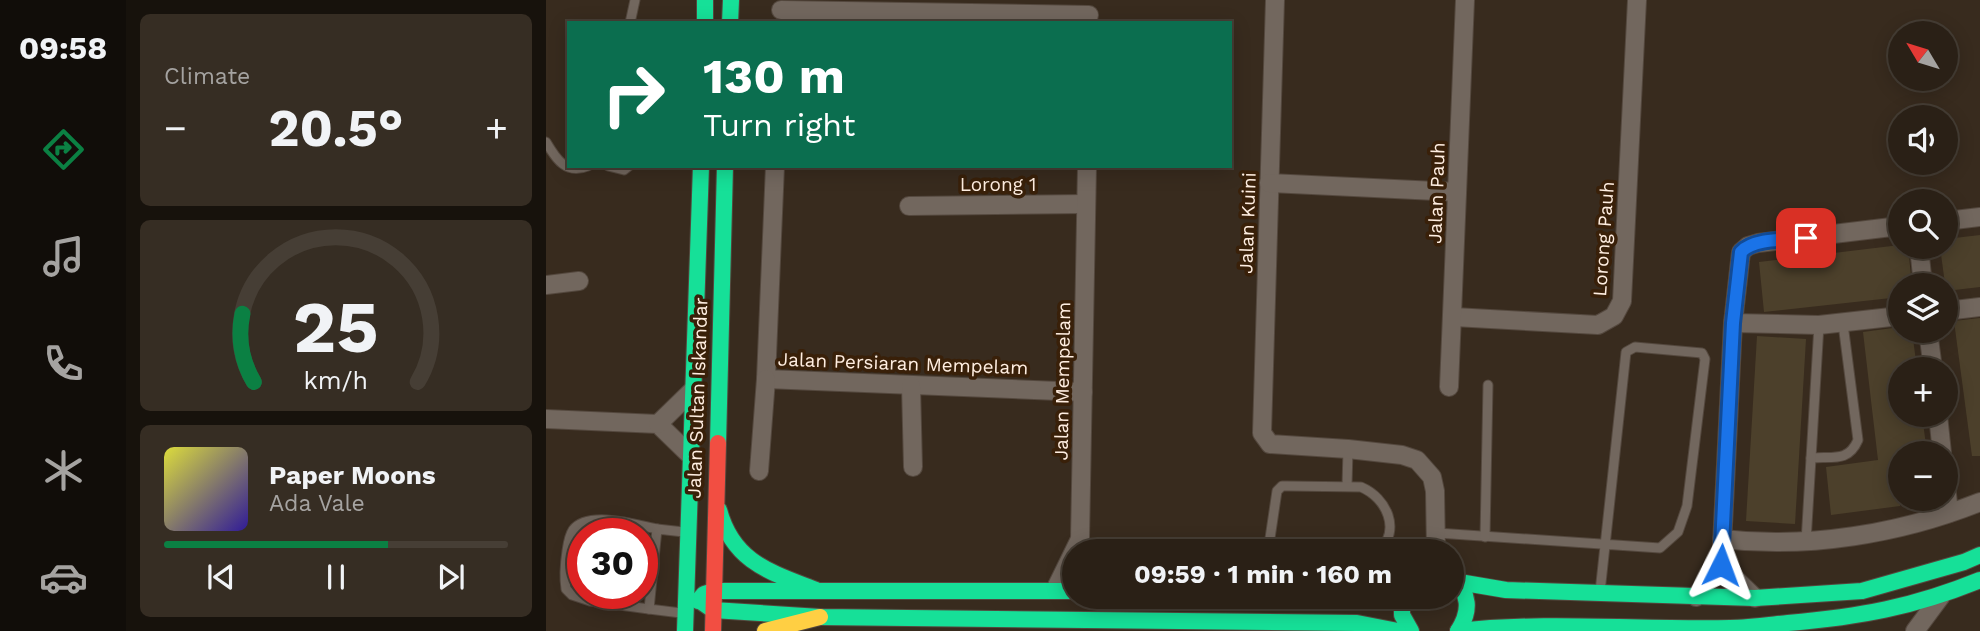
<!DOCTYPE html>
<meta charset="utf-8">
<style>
body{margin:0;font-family:"Work Sans",sans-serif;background:#362d23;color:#f1f3f6;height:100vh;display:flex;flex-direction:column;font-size:26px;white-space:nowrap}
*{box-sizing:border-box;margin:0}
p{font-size:23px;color:#a5a3a1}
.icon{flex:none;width:38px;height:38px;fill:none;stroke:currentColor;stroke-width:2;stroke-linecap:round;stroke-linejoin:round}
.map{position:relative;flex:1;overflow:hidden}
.details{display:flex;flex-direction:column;gap:14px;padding:14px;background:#17120c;width:420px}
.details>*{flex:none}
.banner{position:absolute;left:21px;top:21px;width:665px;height:147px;border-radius:0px;box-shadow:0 4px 18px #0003,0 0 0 2px #463e35;background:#0b6e4f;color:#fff;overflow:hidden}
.needle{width:46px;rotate:308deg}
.tools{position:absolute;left:1342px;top:21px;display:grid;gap:14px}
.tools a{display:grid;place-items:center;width:70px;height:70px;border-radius:50%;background:#2a2016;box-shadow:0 4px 18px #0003,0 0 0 2px #463e35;font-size:35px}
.speed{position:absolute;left:21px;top:518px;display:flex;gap:14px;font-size:35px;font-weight:700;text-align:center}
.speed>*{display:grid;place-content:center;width:91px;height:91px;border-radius:50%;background:#2a2016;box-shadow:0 4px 18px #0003,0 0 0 2px #463e35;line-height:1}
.speed .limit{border:10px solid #d22;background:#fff;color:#111}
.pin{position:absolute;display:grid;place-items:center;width:60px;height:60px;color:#fff;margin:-30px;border-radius:14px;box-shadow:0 4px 10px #0006}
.me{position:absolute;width:77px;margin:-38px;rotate:3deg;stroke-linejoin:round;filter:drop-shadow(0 0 5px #0008)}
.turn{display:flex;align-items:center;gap:24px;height:147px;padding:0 21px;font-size:32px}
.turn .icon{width:91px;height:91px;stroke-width:2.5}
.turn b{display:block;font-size:49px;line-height:60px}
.big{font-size:52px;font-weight:700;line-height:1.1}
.details .tile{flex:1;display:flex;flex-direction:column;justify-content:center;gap:10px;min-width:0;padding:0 24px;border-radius:10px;background:#362d23}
.details .dial{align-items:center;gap:0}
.dial svg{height:182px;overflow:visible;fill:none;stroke:#463e35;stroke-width:7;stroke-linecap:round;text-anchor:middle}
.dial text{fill:#f1f3f6;stroke:none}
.song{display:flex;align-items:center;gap:21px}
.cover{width:84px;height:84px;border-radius:10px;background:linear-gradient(135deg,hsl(60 70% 55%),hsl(250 70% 35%))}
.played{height:7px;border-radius:4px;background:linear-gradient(90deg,#0b8043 65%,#463e35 65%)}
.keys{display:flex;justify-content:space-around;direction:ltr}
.heat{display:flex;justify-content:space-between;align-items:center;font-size:38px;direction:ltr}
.trip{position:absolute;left:516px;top:539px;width:402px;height:70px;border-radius:35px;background:#2a2016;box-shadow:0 4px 18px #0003,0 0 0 2px #463e35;font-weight:700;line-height:70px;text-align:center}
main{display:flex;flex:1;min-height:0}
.dock{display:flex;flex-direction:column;width:126px;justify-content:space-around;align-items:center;background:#110d09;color:#a5a3a1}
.dock .icon{width:49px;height:49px}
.dock .on{color:#0b8043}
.dock b{font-size:32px;color:#f1f3f6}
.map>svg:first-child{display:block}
</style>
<main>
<nav class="dock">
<b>09:58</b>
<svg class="icon on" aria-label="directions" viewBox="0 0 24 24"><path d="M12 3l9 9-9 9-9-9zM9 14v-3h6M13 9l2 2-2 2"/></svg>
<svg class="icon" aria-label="music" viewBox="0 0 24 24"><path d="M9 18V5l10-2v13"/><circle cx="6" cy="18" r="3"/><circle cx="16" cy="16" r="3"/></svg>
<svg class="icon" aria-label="phone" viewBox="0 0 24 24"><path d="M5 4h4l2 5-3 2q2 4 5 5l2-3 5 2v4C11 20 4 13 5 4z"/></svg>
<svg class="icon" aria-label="climate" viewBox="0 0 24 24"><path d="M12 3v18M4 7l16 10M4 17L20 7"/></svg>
<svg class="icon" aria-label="car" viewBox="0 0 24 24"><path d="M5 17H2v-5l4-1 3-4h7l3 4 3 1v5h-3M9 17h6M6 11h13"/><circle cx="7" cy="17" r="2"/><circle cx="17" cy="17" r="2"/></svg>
</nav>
<section class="details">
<div class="tile"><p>Climate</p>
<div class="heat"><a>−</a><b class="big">20.5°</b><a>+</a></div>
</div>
<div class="tile dial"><svg viewBox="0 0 100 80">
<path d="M14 69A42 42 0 1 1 86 69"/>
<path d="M14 69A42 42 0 0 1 9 39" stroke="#0b8043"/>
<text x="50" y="56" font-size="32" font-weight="700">25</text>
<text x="50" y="72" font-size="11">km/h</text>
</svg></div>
<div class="tile">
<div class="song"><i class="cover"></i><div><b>Paper Moons</b><p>Ada Vale</p></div></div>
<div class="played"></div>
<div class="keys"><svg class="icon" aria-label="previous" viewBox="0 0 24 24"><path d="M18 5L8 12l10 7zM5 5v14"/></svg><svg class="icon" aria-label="pause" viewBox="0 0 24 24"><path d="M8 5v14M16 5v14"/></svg><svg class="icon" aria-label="next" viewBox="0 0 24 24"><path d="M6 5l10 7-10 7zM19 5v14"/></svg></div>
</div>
</section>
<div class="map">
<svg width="1434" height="631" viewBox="0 0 1434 631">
<rect width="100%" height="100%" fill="#382b1e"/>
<g fill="#4c402b">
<polygon points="1434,235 1434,287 1400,291 1394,247 1400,247 1400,239"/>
<polygon points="1354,245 1362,247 1366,285 1354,285 1354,297 1218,312 1213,262"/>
<polygon points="1434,318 1434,456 1426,456 1408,321"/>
<polygon points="1354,327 1354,331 1366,331 1371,369 1354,369 1354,415 1376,415 1381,453 1354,453 1354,506 1285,515 1280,467 1332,460 1317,332"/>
<polygon points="1211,336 1260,339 1249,524 1200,521"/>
</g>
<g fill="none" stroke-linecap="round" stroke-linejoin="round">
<defs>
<g id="lane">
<polyline points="84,23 89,0"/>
<path d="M0,142C10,159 20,175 42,166"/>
<polyline points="62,166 78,170 83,166"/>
<path d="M1265,458C1286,456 1302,463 1312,440L1297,324"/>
<polyline points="801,486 802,449"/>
<polyline points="891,533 1114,548 1132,532 1141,506 1159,359 1156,353 1089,347 1080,352 1054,592"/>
<polyline points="939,537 942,385"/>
<polyline points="1260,542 1273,325"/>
<path d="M728,551L723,545L731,491L736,486H741L815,487C841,498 855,530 833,551"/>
<path d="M103,609L44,601L26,595L20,589C18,576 19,564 21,551C22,544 23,536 27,530C42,510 91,525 111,529"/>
<polyline points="135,613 103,609 111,529 138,532"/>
</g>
<g id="street">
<polyline points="729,0 716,433 724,444 802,449 856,455 871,460 886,477 889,491 890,551"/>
<polyline points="235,10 543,15"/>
<polyline points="229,166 220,379 537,392"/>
<polyline points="723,183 911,192"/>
<polyline points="363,206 540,204"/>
<polyline points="1400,221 1434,217"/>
<polyline points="1373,247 1377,285"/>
<polyline points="0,285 33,281"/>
<polyline points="1400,311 1434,307"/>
<polyline points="908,317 1052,325 1068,316 1076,301 1091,0"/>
<polyline points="1187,323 1273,325 1354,316"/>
<polyline points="1382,331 1387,369"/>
<polyline points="365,386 367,467"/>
<polyline points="903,387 919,0"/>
<polyline points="1392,415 1396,453"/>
<polyline points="0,419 112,424 146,457"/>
<polyline points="112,424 149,388"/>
<polyline points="213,471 220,379"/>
<polyline points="1400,485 1403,513"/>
<path d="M1176,539C1262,549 1354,534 1434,502"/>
<polyline points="1175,565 1209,598"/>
<polyline points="509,590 534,539 541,166"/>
<polyline points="1150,597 1175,565 1187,323 1195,252 1202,246 1212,243 1354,226"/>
<polyline points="1369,631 1395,596"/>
</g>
<g id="fast">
<polyline points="159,0 159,23"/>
<polyline points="184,23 185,0"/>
<polyline points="172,443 179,166"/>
<path d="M173,510C187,562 224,572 270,590"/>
<path d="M906,577C924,593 925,611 912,631"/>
<polyline points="913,582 960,590 1209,598 1316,591 1418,562 1434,555"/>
<polyline points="856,597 856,615 865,631"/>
<polyline points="152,601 158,594 167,591 528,591"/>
<polyline points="154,601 167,610 274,617 811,623 852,631"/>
<polyline points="139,631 155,166"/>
<path d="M912,631C1002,621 1093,630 1184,628C1203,628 1223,625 1242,623C1313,617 1368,607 1434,580"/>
</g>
<polyline id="slow" points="219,631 274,617"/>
<polyline id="jam" points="167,631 172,443"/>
</defs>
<use href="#lane" stroke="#54483e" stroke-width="11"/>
<use href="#street" stroke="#54483e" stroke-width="20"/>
<use href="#fast" stroke="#54483e" stroke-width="18"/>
<use href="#slow" stroke="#54483e" stroke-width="18"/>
<use href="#jam" stroke="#54483e" stroke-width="18"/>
<use href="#lane" stroke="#72675e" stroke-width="9"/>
<use href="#street" stroke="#72675e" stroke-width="18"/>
<use href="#fast" stroke="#16e098" stroke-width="16"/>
<use href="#slow" stroke="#ffcf43" stroke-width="16"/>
<use href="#jam" stroke="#f24e42" stroke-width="16"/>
</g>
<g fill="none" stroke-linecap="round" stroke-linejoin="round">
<defs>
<path id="route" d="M1175,565L1187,323L1195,252C1208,238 1241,240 1260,238"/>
</defs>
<use href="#route" stroke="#114b97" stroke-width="18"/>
<use href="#route" stroke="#1a73e8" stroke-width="12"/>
</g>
<g text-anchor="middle" stroke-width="7" stroke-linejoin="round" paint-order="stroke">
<g font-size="19" fill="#ffeee1" stroke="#392009">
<text x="452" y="191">Lorong 1</text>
<text transform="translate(890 193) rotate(-88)" y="7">Jalan Pauh</text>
<text transform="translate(701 223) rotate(-88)" y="7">Jalan Kuini</text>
<text transform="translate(1057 239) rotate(-86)" y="7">Lorong Pauh</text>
<text transform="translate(357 363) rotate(2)" y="7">Jalan Persiaran Mempelam</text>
<text transform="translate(516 381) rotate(-89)" y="7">Jalan Mempelam</text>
<text transform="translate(151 398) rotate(-88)" y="7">Jalan Sultan Iskandar</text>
</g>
</g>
</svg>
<div class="tools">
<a><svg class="needle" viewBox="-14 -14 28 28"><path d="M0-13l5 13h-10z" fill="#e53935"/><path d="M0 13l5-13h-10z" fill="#a5a3a1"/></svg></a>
<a><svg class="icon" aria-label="sound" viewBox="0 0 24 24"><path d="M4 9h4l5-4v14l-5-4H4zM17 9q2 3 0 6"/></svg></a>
<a><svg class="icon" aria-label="search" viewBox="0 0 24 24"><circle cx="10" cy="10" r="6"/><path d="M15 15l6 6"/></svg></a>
<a><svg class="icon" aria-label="layers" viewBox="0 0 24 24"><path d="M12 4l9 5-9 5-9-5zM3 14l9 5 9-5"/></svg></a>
<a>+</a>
<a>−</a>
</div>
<div class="speed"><div class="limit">30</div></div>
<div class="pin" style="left:1260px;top:238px;background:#d93025"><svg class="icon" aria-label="arrive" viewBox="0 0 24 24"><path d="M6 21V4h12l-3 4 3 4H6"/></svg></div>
<svg class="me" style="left:1175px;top:565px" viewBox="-20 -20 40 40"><path d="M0-17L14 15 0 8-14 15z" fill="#1a73e8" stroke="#fff" stroke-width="4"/></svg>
<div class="trip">09:59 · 1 min · 160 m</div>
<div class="banner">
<div class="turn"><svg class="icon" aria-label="right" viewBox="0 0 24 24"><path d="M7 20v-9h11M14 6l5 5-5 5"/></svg><div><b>130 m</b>Turn right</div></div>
</div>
</div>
</main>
